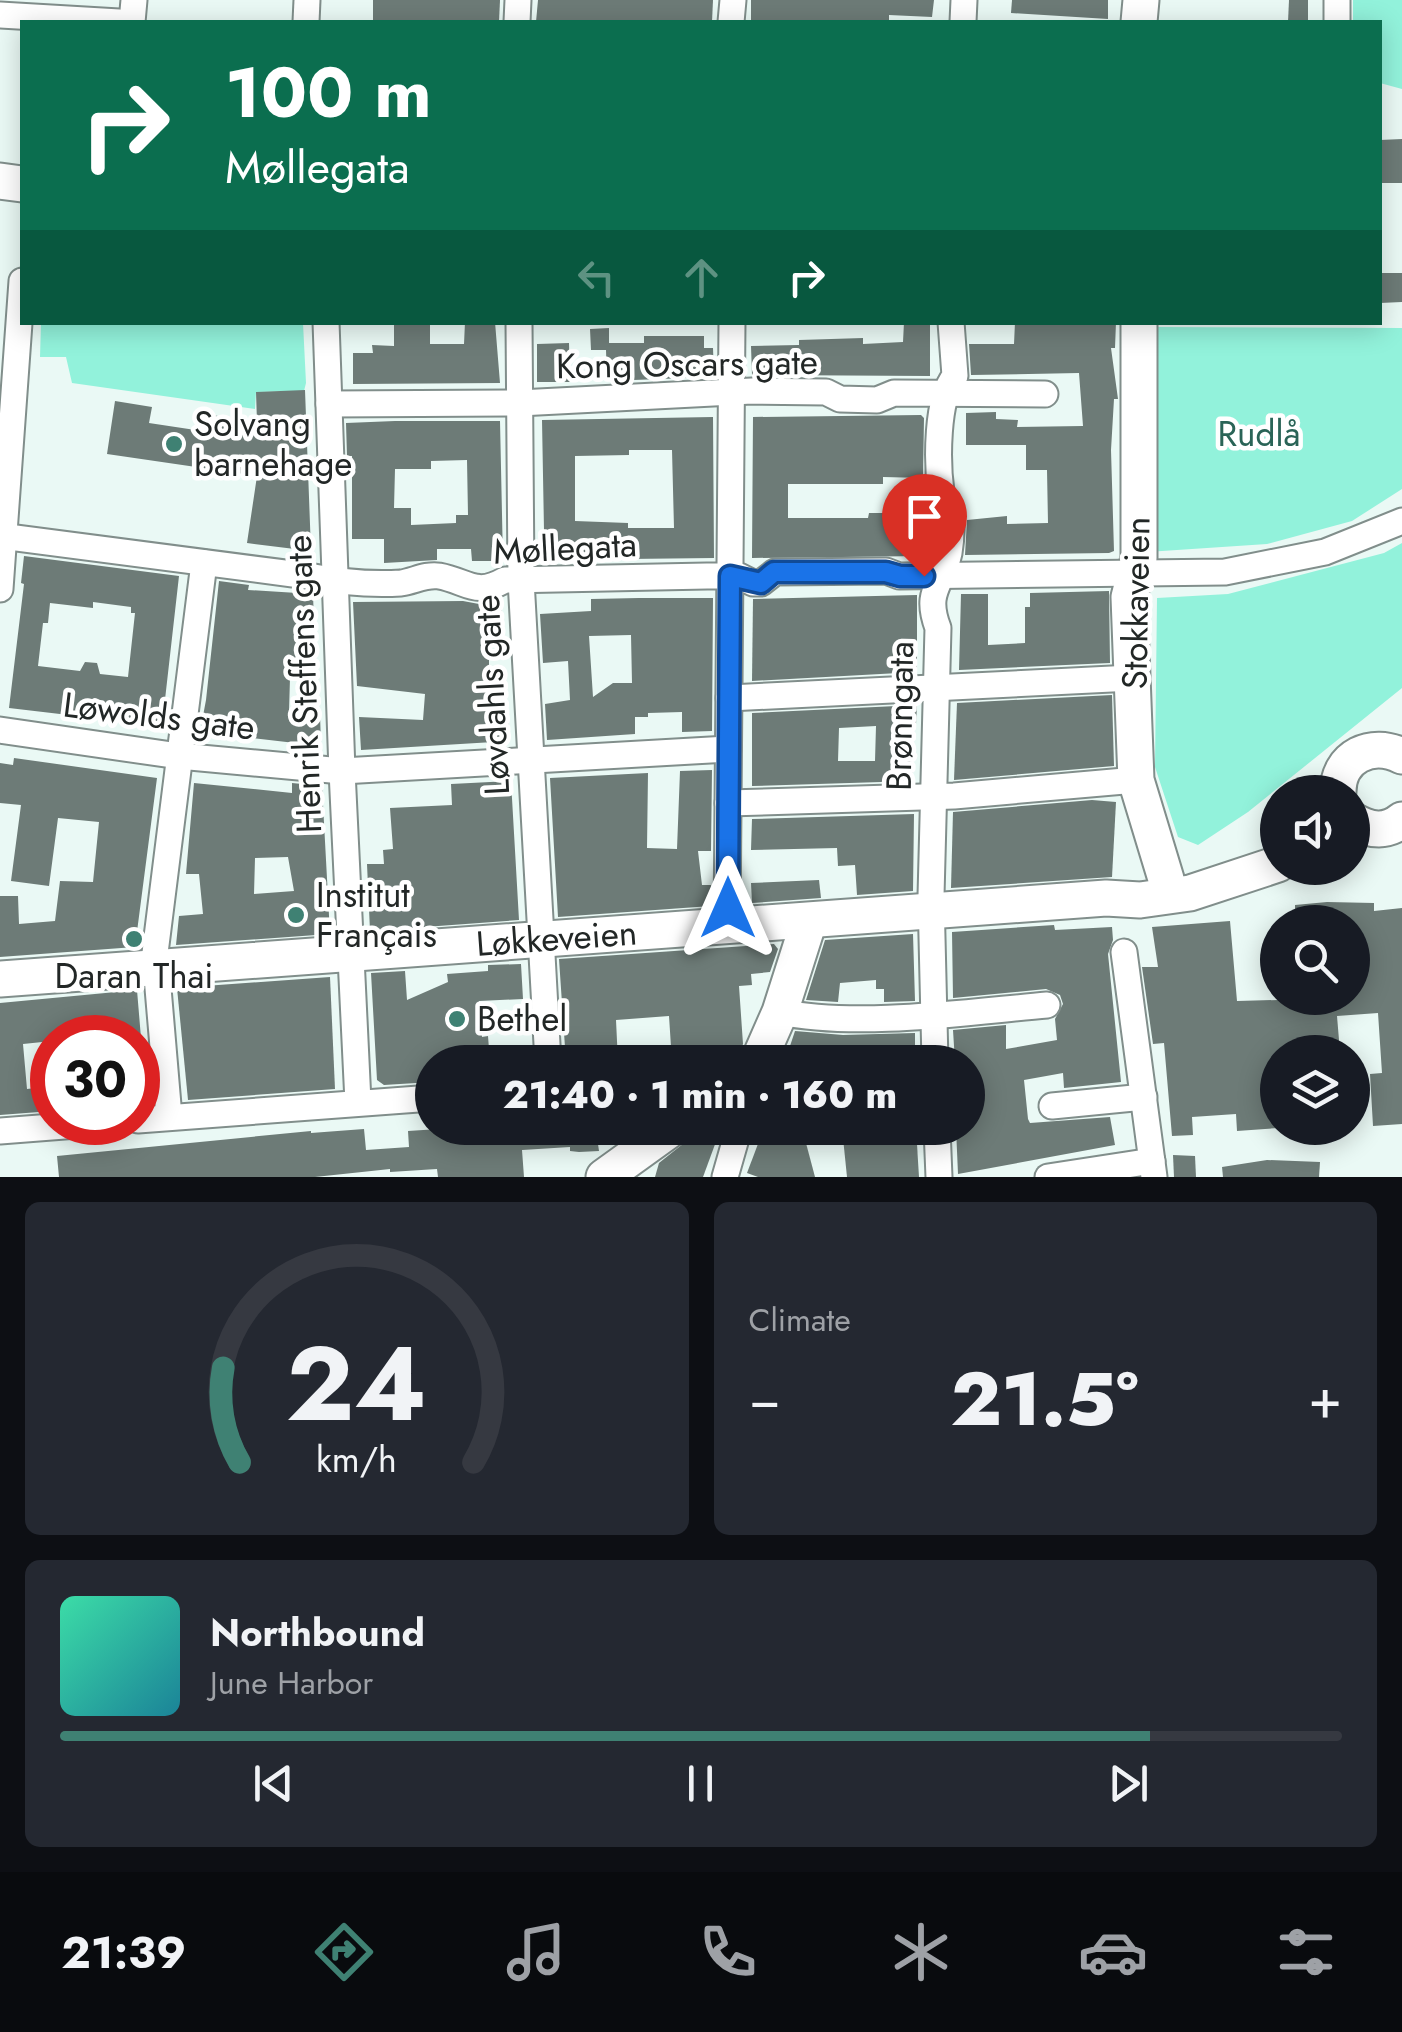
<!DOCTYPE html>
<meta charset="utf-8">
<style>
body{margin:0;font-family:Jost,sans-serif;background:#242831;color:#f1f3f6;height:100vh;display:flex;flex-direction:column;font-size:38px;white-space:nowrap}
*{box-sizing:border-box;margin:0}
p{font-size:32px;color:#9ea1a6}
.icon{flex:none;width:55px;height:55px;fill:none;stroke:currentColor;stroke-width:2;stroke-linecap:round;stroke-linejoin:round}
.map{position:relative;height:1177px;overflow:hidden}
.side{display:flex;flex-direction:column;gap:25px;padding:25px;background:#0d0f14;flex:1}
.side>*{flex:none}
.hud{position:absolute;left:20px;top:20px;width:1362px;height:305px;border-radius:0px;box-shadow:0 5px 25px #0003;background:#0b6e4f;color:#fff;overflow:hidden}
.buttons{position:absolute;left:1260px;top:775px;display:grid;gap:20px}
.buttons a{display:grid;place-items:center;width:110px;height:110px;border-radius:50%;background:#171b24;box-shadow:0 5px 25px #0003;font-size:50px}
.speed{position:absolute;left:30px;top:1015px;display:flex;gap:20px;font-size:50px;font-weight:700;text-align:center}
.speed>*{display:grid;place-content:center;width:130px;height:130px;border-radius:50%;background:#171b24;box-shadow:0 5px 25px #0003;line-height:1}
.speed .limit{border:15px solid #d22;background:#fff;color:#111}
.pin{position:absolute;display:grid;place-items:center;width:85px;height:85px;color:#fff;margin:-102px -42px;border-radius:50% 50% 50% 0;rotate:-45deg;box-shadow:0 0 10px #0007}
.pin .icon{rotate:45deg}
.me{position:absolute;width:110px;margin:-55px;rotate:0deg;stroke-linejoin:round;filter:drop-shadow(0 0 8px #0008)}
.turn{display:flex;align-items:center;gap:35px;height:210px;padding:0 40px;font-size:45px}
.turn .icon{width:130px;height:130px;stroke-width:2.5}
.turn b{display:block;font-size:70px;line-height:85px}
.lanes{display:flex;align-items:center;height:95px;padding:0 40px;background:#0003;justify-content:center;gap:50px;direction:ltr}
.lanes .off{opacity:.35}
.big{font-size:75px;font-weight:800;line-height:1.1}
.side .card{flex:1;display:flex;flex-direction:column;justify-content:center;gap:15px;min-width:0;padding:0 35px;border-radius:15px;background:#242831}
.side .dial{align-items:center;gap:0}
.dial svg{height:260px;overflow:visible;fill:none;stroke:#363941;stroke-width:7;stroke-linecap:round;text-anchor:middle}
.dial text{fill:#f1f3f6;stroke:none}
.song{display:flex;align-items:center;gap:30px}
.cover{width:120px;height:120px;border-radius:15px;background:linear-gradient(135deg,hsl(160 70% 55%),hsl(190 70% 35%))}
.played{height:10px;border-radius:5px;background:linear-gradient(90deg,#3f8173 85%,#363941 85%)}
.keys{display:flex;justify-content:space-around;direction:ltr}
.heat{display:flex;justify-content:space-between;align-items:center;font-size:55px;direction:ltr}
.side .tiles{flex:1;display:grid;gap:25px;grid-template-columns:1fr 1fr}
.card:last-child{grid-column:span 2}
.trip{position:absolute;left:415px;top:1045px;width:570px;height:100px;border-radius:50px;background:#171b24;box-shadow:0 5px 25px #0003;font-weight:800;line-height:100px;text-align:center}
.tabs{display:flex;height:160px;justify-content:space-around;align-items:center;background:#090b0e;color:#9ea1a6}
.tabs .icon{width:70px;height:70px}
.tabs .on{color:#3f8173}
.tabs b{font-size:45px;color:#f1f3f6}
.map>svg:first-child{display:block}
</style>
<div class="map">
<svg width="1402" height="1177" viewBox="0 0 1402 1177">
<rect width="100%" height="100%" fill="#eaf9f5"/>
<g fill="#92f2db">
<polygon points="1353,0 1402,0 1402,89 1380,83 1380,22 1353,22"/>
<polygon points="41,323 303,323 306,383 304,391 256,392 255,409 72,383 66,357 40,357"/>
<polygon points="1153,327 1402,328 1402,489 1352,521 1267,544 1147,552"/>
<polygon points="1402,543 1402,688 1248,812 1198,845 1178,837 1155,767 1157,598 1228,594 1384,553"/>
</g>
<g fill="#6d7b77" fill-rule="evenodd">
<polygon points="373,0 500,0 499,22 373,22"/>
<polygon points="538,0 713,0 712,22 536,22"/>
<polygon points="751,0 934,0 932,17 889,15 889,21 778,22 751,22"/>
<polygon points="1012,0 1108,0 1108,19 1011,13"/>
<polygon points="1289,0 1308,0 1308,22 1288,22"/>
<polygon points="1402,139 1402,183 1380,183 1380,140"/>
<polygon points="1380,273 1402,273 1402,302 1380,303"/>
<polygon points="394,322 430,322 430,344 464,344 465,322 495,322 500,383 353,384 353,353 373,353 372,345 394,346"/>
<polygon points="904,322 930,322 930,376 752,375 751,346 799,345 799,340 863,338 863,344 903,342"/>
<polygon points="1015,322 1116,322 1115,348 1111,348 1118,399 1114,399 1111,450 1114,551 1109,553 965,555 967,520 1007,516 1007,524 1048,523 1047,470 1026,470 1026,445 966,445 966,413 996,412 996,419 1018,420 1017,427 1083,426 1079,373 971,375 969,344 1014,344"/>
<polygon points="609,328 609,343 644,343 644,336 704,336 704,348 713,348 714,377 607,381 606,350 591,350 590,329"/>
<polygon points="569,343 570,382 537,382 537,344"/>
<polygon points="305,390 311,551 247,543 257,476 107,454 115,401 152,407 149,423 202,431 205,414 257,422 256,392"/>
<polygon points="921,415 924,418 923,478 883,477 883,484 788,484 788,518 868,518 869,513 903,513 902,520 924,521 923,556 752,558 753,417"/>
<path d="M713,417L714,558L541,560V530H544L542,420ZM629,450H672L674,528H628V523L575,521V456L629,455Z"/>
<path d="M395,421H500L503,561H472L471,549H437V560L384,563V539H352V456H347L346,423ZM467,460L468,515H456V523L411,525V508H394L395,469H431V461Z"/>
<path d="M24,556L179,576L162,726L9,708L24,584L21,583ZM93,602L131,607V613H135L128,677L100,674L97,663L85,662L80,671L38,666L43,623H48L50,603L93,608Z"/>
<polygon points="219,581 249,585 248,590 313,594 316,681 290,678 289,712 320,714 321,746 200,732 206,700"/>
<polygon points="1109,591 1110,663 959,670 961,594 988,594 988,645 1025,643 1025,607 1030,607 1030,593"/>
<polygon points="917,595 917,672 752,681 753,599"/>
<path d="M639,598H713L712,731L682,732V712L648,713V717H635V734L547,740L545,704L570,700L568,661L543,663L540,614L591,611V599ZM631,635L632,683H613L593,697L589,636Z"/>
<polygon points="501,600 503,631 489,632 489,672 499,671 502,711 508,711 510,741 361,750 359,717 423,720 425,694 357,686 353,602 463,601 479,604"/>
<polygon points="1112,695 1114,766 954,780 957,703"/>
<path d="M917,705L916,724H913V781L752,786V713ZM876,726L875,761H838L839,728Z"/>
<polygon points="14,758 157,778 135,947 0,957 0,896 18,896 19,924 55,921 60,881 93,882 99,822 58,818 49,886 11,881 21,805 0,803 0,763 13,765"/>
<polygon points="712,770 711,851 698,851 702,885 711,885 711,906 558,917 550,778 648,773 647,848 677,849 680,771"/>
<polygon points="511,781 519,920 370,931 367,864 384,864 383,850 393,849 390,808 452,805 451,784"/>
<path d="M194,783L292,793V783L322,786L330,934L176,945L179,916L203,914L199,874H186ZM288,857L294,891L254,894L255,858Z"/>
<polygon points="1092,800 1116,802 1112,877 951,888 953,812"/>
<polygon points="914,814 913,891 857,895 855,865 838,866 837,848 751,850 752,819"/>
<polygon points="819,880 821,898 752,903 751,883"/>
<polygon points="1327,902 1374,903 1374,911 1402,908 1402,1124 1373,1126 1370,1074 1382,1073 1378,1013 1337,1016 1340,1052 1278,1052 1278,1128 1237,1131 1236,1114 1192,1117 1193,1135 1172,1136 1164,1043 1153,1044 1142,967 1158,967 1152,927 1230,921 1237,1001 1352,998 1352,922 1295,922 1295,905"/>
<polygon points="1054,925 1055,930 1112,927 1113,940 1108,954 1121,1082 1064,1088 1063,1073 1024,1080 1028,1119 1030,1123 1110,1117 1115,1145 958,1174 956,1128 968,1128 968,1062 955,1062 953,1030 1006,1025 1006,1049 1057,1040 1055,1019 1063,1004 1060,995 1046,989 953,998 952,932"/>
<polygon points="913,934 915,1001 884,1002 884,989 876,989 876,980 840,983 838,1002 806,1000 825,940"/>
<polygon points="774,944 778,949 770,972 751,974 752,985 739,986 743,1044 740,1051 724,1053 724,1062 672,1062 669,1016 616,1020 618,1062 566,1062 559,959"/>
<polygon points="521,964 523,999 479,1001 482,1037 488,1036 490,1062 432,1062 432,1082 384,1085 377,1080 371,973 405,971 407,1000 448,982 447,974 488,971 488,965"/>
<polygon points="330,977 335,1089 188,1100 177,988"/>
<polygon points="137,990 141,1038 52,1038 52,1041 23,1044 27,1089 52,1086 52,1111 0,1115 0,1003"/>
<polygon points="795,1031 843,1035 915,1033 915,1062 891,1062 889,1048 849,1050 849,1056 816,1055 815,1060 788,1052"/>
<polygon points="454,1128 635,1128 615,1143 598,1144 599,1151 579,1152 570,1151 570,1147 522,1150 524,1177 438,1177 437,1169 390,1172 390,1169 315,1177 59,1177 57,1156 311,1131 311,1133 364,1129 366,1150 409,1147 408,1131"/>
<polygon points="703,1128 721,1128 703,1177 655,1177 659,1163"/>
<polygon points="764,1128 802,1128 815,1177 758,1177 747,1173"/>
<polygon points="842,1128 916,1128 919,1177 847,1177"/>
<polygon points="1173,1155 1195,1156 1196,1177 1174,1177"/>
<polygon points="1267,1160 1320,1162 1319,1177 1223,1177 1222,1167"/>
</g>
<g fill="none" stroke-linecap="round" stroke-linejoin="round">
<defs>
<g id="street">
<polyline points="0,15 119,22"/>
<polyline points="132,22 134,0"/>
<polyline points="306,22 307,0"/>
<polyline points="517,22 518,0"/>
<polyline points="731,22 733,0"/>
<polyline points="963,22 964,0"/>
<polyline points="1337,22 1337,0"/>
<polyline points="326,322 342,771 358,1102"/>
<polyline points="519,322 521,580 548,1062"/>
<polyline points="329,404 519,403 752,391 826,392 840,399 877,400 894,393 1045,394"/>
<path d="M0,536L308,576C339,582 369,585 401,583C414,581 426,574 439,576C467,581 475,597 505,580L707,576H739L753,583H761L775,572L886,571L899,576L1225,572L1325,552L1402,521"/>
<polyline points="0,589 22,281"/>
<polyline points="729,698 1132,678"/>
<polyline points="0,730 179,756 342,771 728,749"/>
<polyline points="728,803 954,796 1136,780"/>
<polyline points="727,927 732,322"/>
<polyline points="1124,952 1154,1177"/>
<path d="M780,1012C858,1028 967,1012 1047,1005"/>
<path d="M935,1062L931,896L938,628C924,591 942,586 949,553C951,541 953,516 948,506C942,495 943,504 941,492C937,463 936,399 955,376L951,322"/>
<polyline points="1052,1106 1144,1097"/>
<polyline points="169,1117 155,953 204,563"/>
<polyline points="138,1120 432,1098"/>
<polyline points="937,1128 939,1177"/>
<polyline points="0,1131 116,1122"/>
<polyline points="725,1177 739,1128"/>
<polyline points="1048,1177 1152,1161"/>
</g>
<g id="secondary">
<polyline points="1139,22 1141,0"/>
<polyline points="0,181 22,184"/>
<polyline points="1139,322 1139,558 1129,597 1136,780 1166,879"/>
<path d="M1338,792C1338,756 1372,741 1402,756"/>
<path d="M1352,820C1370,831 1386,833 1402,820"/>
<path id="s1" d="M0,979L1106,898L1140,900L1190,893L1278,864"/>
<polyline points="758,1062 780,1012 809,921"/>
<polyline points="604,1177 672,1128"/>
</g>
</defs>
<use href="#street" stroke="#818e8b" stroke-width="29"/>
<use href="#secondary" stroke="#818e8b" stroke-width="39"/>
<use href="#street" stroke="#fff" stroke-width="25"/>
<use href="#secondary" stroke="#fff" stroke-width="35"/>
</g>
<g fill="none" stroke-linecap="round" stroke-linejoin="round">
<defs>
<polyline id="route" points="728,908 730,576 761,583 774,572 886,572 900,576 924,576"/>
</defs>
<use href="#route" stroke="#114b97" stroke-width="25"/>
<use href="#route" stroke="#1a73e8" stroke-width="18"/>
</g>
<g fill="#3f8173" stroke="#fff" stroke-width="4">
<circle cx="174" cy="444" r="10"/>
<circle cx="296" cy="915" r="10"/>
<circle cx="134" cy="939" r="10"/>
<circle cx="457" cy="1019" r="10"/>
</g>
<g text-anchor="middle" stroke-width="9" stroke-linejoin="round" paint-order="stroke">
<g font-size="35" fill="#222726" stroke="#fff">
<text transform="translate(687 364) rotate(-1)" y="12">Kong Oscars gate</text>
<text transform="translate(565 548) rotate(-3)" y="12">Møllegata</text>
<text transform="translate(1136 603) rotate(-89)" y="12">Stokkaveien</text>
<text transform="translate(304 684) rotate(-92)" y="12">Henrik Steffens gate</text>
<text transform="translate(492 695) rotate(-93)" y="12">Løvdahls gate</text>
<text transform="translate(159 716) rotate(7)" y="12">Løwolds gate</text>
<text transform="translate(900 716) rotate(-89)" y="12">Brønngata</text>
<text dy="12" stroke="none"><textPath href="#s1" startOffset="558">Løkkeveien</textPath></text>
</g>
<g font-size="35" fill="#222726" stroke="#fff" text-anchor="start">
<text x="194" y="436">Solvang<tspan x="194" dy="40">barnehage</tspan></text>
<text x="316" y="907">Institut<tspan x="316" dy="40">Français</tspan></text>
<text x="134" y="988" text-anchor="middle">Daran Thai</text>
<text x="477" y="1031">Bethel</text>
</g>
<g font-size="35" fill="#2a6457" stroke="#fff">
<text x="1259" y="446">Rudlå</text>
</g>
</g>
</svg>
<div class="buttons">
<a><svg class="icon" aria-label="sound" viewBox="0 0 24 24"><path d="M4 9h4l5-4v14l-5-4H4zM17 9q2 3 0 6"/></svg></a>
<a><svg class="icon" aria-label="search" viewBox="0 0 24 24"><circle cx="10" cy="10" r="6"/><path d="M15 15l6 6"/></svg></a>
<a><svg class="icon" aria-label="layers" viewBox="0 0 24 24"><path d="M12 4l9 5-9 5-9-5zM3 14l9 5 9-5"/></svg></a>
</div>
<div class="speed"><div class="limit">30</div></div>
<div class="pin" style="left:924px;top:576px;background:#d93025"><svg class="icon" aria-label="arrive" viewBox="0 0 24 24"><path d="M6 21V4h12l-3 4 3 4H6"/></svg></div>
<svg class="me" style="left:728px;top:908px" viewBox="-20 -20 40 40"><path d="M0-17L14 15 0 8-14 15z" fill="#1a73e8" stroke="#fff" stroke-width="4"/></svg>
<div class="trip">21:40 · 1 min · 160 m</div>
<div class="hud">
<div class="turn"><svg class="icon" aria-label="right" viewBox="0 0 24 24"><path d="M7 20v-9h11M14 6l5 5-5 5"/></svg><div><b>100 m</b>Møllegata</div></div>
<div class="lanes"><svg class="icon off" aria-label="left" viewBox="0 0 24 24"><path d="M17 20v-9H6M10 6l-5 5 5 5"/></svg><svg class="icon off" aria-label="ahead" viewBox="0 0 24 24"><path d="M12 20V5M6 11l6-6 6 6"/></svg><svg class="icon" aria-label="right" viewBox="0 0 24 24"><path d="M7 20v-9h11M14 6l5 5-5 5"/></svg></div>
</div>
</div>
<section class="side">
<div class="tiles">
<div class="card dial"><svg viewBox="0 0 100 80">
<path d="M14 69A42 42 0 1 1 86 69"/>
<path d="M14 69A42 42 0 0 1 9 40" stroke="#3f8173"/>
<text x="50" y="56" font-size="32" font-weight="700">24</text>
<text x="50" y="72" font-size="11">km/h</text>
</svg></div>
<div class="card"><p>Climate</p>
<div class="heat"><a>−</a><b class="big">21.5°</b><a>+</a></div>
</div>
<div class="card">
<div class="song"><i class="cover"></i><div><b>Northbound</b><p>June Harbor</p></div></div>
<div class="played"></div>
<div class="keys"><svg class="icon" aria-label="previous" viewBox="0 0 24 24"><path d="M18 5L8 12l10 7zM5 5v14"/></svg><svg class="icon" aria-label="pause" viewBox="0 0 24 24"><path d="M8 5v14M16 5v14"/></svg><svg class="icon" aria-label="next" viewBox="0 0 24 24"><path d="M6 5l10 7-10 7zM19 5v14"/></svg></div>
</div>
</div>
</section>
<nav class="tabs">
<b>21:39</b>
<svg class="icon on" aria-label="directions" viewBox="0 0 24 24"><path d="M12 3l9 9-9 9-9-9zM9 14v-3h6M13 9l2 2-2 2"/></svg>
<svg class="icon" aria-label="music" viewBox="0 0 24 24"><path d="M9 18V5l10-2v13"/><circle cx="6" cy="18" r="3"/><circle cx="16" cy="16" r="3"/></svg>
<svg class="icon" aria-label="phone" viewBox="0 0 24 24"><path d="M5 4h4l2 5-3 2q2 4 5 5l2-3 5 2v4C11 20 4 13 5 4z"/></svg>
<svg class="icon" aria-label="climate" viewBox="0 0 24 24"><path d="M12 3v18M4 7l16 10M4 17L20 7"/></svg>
<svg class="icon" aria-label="car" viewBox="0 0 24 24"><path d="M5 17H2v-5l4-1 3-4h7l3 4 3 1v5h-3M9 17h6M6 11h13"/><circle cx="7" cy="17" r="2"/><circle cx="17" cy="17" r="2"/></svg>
<svg class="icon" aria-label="filters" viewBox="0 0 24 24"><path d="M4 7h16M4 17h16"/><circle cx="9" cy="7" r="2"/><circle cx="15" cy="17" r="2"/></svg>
</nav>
